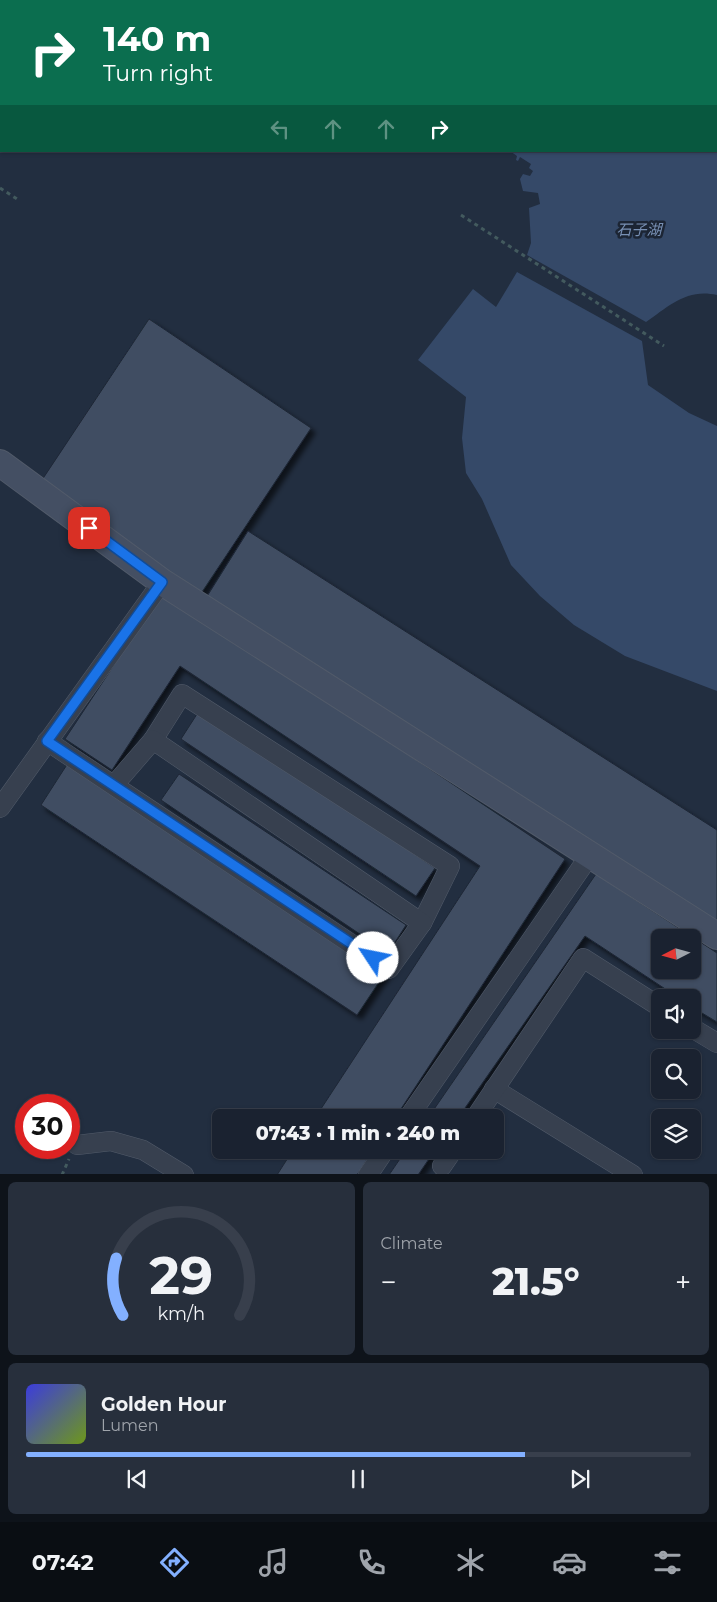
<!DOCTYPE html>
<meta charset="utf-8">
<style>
body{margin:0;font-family:Montserrat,"Noto Sans SC",sans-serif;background:#272f3c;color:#f1f3f6;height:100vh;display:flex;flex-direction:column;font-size:19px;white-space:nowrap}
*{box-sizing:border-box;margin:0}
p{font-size:16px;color:#9fa4ab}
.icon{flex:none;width:28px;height:28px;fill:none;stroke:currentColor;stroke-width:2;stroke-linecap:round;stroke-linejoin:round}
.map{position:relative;height:1174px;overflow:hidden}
.side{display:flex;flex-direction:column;gap:8px;padding:8px;background:#0e131a;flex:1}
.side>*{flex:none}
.guide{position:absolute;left:0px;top:0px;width:718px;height:152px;box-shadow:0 1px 4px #0004,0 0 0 1px #383f4c;background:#0b6e4f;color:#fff;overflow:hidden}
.needle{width:32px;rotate:264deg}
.fabs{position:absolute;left:651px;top:929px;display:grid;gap:10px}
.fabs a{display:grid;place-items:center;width:50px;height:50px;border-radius:8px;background:#1a2230;box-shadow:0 1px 4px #0004,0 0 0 1px #383f4c;font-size:25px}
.speed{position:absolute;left:15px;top:1094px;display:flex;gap:10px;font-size:25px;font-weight:700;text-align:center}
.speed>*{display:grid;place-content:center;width:65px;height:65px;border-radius:50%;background:#1a2230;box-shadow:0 1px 4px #0004,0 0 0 1px #383f4c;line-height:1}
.speed .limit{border:8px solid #d22;background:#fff;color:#111}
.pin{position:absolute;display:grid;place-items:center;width:42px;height:42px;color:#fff;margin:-21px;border-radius:10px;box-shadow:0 2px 8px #0006}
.me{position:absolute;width:55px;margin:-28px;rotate:304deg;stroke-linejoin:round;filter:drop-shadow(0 0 4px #0008)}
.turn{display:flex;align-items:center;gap:18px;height:105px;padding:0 20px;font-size:22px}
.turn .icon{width:65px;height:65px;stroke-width:2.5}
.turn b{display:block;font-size:35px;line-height:42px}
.lanes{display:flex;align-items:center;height:48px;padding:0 20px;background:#0003;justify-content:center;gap:25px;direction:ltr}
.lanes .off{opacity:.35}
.big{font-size:38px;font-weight:800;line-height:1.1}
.side .widget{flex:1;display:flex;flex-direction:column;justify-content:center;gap:8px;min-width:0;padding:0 18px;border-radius:8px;background:#272f3c}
.side .dial{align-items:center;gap:0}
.dial svg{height:130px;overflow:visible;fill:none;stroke:#383f4c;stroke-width:7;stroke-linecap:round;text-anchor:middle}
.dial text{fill:#f1f3f6;stroke:none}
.song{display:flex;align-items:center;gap:15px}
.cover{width:60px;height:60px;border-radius:8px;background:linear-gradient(135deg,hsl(240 70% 55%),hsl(80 70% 35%))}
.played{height:5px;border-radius:2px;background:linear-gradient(90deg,#83b0ff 75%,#383f4c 75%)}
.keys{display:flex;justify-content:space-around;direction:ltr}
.heat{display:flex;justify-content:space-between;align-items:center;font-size:28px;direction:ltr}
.side .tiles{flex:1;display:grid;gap:8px;grid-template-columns:1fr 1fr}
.widget:last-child{grid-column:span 2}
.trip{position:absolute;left:212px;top:1109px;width:292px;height:50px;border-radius:8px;background:#1a2230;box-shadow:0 1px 4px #0004,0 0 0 1px #383f4c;font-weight:800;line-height:50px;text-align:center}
.menu{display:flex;height:80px;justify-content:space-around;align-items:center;background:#0a0e13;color:#9fa4ab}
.menu .icon{width:35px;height:35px}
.menu .selected{color:#83b0ff}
.menu b{font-size:22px;color:#f1f3f6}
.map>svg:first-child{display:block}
</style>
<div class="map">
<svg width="717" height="1175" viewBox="0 0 717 1175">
<defs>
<filter id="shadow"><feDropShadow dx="4.5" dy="4.5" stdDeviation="2.5" flood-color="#0009"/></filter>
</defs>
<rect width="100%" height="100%" fill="#222e40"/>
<g fill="#354968">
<path d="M205,0H717V295C687,288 669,306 646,322L527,255L531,243L529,208L540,204L538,193L523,191L520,179L523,174L530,176L533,171L529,168L531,164L520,157L518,161L516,160L517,156L510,151H716V1Z"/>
<polygon points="517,272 642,341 648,385 689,413 717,426 717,691 625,656 574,625 540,596 511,565 482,499 466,473 462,438 466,397 418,360 473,289 496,307"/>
</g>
<g fill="#414e62" stroke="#1e2736" fill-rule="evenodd" filter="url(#shadow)">
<polygon points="149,319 311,428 200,595 38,486"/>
<polygon points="248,531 717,830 717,924 206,598"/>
<polygon points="163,591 565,859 395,1118 315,1118 480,866 180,666 112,770 65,739"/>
<polygon points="199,711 435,868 416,896 181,739"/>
<polygon points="68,763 385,973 357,1015 41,805"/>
<polygon points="179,774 406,925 388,953 161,800"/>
<path d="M596,874L717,953V1022L692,1007V998H679L585,936L458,1118H428ZM660,938H692V970H660Z"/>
<polygon points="293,1150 373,1150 357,1175 277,1175"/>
<polygon points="406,1150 435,1150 418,1175 389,1175"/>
</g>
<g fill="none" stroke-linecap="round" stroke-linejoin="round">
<defs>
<g id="street">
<polyline points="153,740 182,694 450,866 422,923"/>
<polyline points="47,741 389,969 422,923 153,740 114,785"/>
<polyline points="0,808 162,582"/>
<polyline points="692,1028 717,1043"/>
<polyline points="494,1089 633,1175"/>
<polyline points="408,1118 590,855"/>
<polyline points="475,1118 583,958 660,1007"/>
<polyline points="77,1145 111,1141 143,1150 184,1175"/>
<polyline points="442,1166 453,1150"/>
<polyline points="368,1175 385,1150"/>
</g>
<polyline id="secondary" points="0,463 162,582 717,936"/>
</defs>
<use href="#street" stroke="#525b6a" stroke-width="20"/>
<use href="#secondary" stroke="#525b6a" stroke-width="28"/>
<g stroke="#435a5e" stroke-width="3" stroke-dasharray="4 4" stroke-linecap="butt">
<polyline points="169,0 170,1"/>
<polyline points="0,188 17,199"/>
<polyline points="461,215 664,346"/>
<polyline points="62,1175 69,1159"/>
</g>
<use href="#street" stroke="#37404f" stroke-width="19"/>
<use href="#secondary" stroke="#444f63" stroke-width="26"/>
</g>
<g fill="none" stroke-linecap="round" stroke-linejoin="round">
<defs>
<polyline id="route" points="89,528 162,582 47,741 373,958"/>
</defs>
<use href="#route" stroke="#114b97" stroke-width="12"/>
<use href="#route" stroke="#1a73e8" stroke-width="9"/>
</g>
<g text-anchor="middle" stroke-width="5" stroke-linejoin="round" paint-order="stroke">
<g font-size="15" font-style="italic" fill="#7890b4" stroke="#1c2534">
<text x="639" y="235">石子湖</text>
</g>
</g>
</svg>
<div class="fabs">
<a><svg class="needle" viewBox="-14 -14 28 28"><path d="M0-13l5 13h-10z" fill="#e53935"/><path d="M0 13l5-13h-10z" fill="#9fa4ab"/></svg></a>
<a><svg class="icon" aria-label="sound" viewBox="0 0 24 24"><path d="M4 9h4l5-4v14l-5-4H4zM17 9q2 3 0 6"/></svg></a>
<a><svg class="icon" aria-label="search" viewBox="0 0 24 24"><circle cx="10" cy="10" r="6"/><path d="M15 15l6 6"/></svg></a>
<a><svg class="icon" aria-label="layers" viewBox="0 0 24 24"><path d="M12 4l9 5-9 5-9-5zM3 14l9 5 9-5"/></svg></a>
</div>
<div class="speed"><div class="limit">30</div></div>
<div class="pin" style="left:89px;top:528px;background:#d93025"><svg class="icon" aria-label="arrive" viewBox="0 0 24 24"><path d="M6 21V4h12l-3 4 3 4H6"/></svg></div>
<svg class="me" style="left:373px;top:958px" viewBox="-20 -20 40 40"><circle r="19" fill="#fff"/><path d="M0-13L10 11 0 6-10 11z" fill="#1a73e8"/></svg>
<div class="trip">07:43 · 1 min · 240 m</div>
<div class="guide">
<div class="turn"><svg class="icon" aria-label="right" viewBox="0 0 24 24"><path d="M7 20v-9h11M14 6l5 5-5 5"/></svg><div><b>140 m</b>Turn right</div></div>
<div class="lanes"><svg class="icon off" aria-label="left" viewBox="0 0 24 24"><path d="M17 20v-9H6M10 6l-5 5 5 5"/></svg><svg class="icon off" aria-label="ahead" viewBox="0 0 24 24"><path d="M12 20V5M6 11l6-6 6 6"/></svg><svg class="icon off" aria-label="ahead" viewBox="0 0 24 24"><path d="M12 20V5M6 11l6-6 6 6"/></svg><svg class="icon" aria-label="right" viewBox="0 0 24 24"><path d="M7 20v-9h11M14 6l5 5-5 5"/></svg></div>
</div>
</div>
<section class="side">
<div class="tiles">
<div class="widget dial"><svg viewBox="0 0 100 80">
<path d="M14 69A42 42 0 1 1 86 69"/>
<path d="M14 69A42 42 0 0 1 10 34" stroke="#83b0ff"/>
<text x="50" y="56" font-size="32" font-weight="700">29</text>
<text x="50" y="72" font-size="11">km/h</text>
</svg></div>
<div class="widget"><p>Climate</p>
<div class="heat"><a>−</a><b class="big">21.5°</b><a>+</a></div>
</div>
<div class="widget">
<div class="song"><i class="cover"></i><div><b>Golden Hour</b><p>Lumen</p></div></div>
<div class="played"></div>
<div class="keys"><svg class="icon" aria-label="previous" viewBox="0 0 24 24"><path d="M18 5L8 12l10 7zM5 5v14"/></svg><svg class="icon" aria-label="pause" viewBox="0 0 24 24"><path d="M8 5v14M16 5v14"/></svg><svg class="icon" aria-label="next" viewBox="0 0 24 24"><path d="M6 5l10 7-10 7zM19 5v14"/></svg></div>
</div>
</div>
</section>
<nav class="menu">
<b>07:42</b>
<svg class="icon selected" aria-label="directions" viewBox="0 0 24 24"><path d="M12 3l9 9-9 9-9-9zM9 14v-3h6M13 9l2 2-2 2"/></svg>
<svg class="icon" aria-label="music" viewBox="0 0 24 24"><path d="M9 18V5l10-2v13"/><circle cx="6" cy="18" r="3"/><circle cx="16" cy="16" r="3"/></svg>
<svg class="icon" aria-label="phone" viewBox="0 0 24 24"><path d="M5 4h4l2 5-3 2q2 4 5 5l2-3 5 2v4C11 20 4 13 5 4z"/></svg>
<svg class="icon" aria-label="climate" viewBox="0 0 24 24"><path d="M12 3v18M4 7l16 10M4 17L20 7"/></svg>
<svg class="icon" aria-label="car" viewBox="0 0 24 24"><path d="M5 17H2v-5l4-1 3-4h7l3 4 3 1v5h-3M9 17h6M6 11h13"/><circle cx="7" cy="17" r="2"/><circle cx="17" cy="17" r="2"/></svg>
<svg class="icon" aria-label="filters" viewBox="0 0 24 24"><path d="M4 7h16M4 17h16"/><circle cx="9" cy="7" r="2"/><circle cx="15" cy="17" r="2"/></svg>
</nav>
